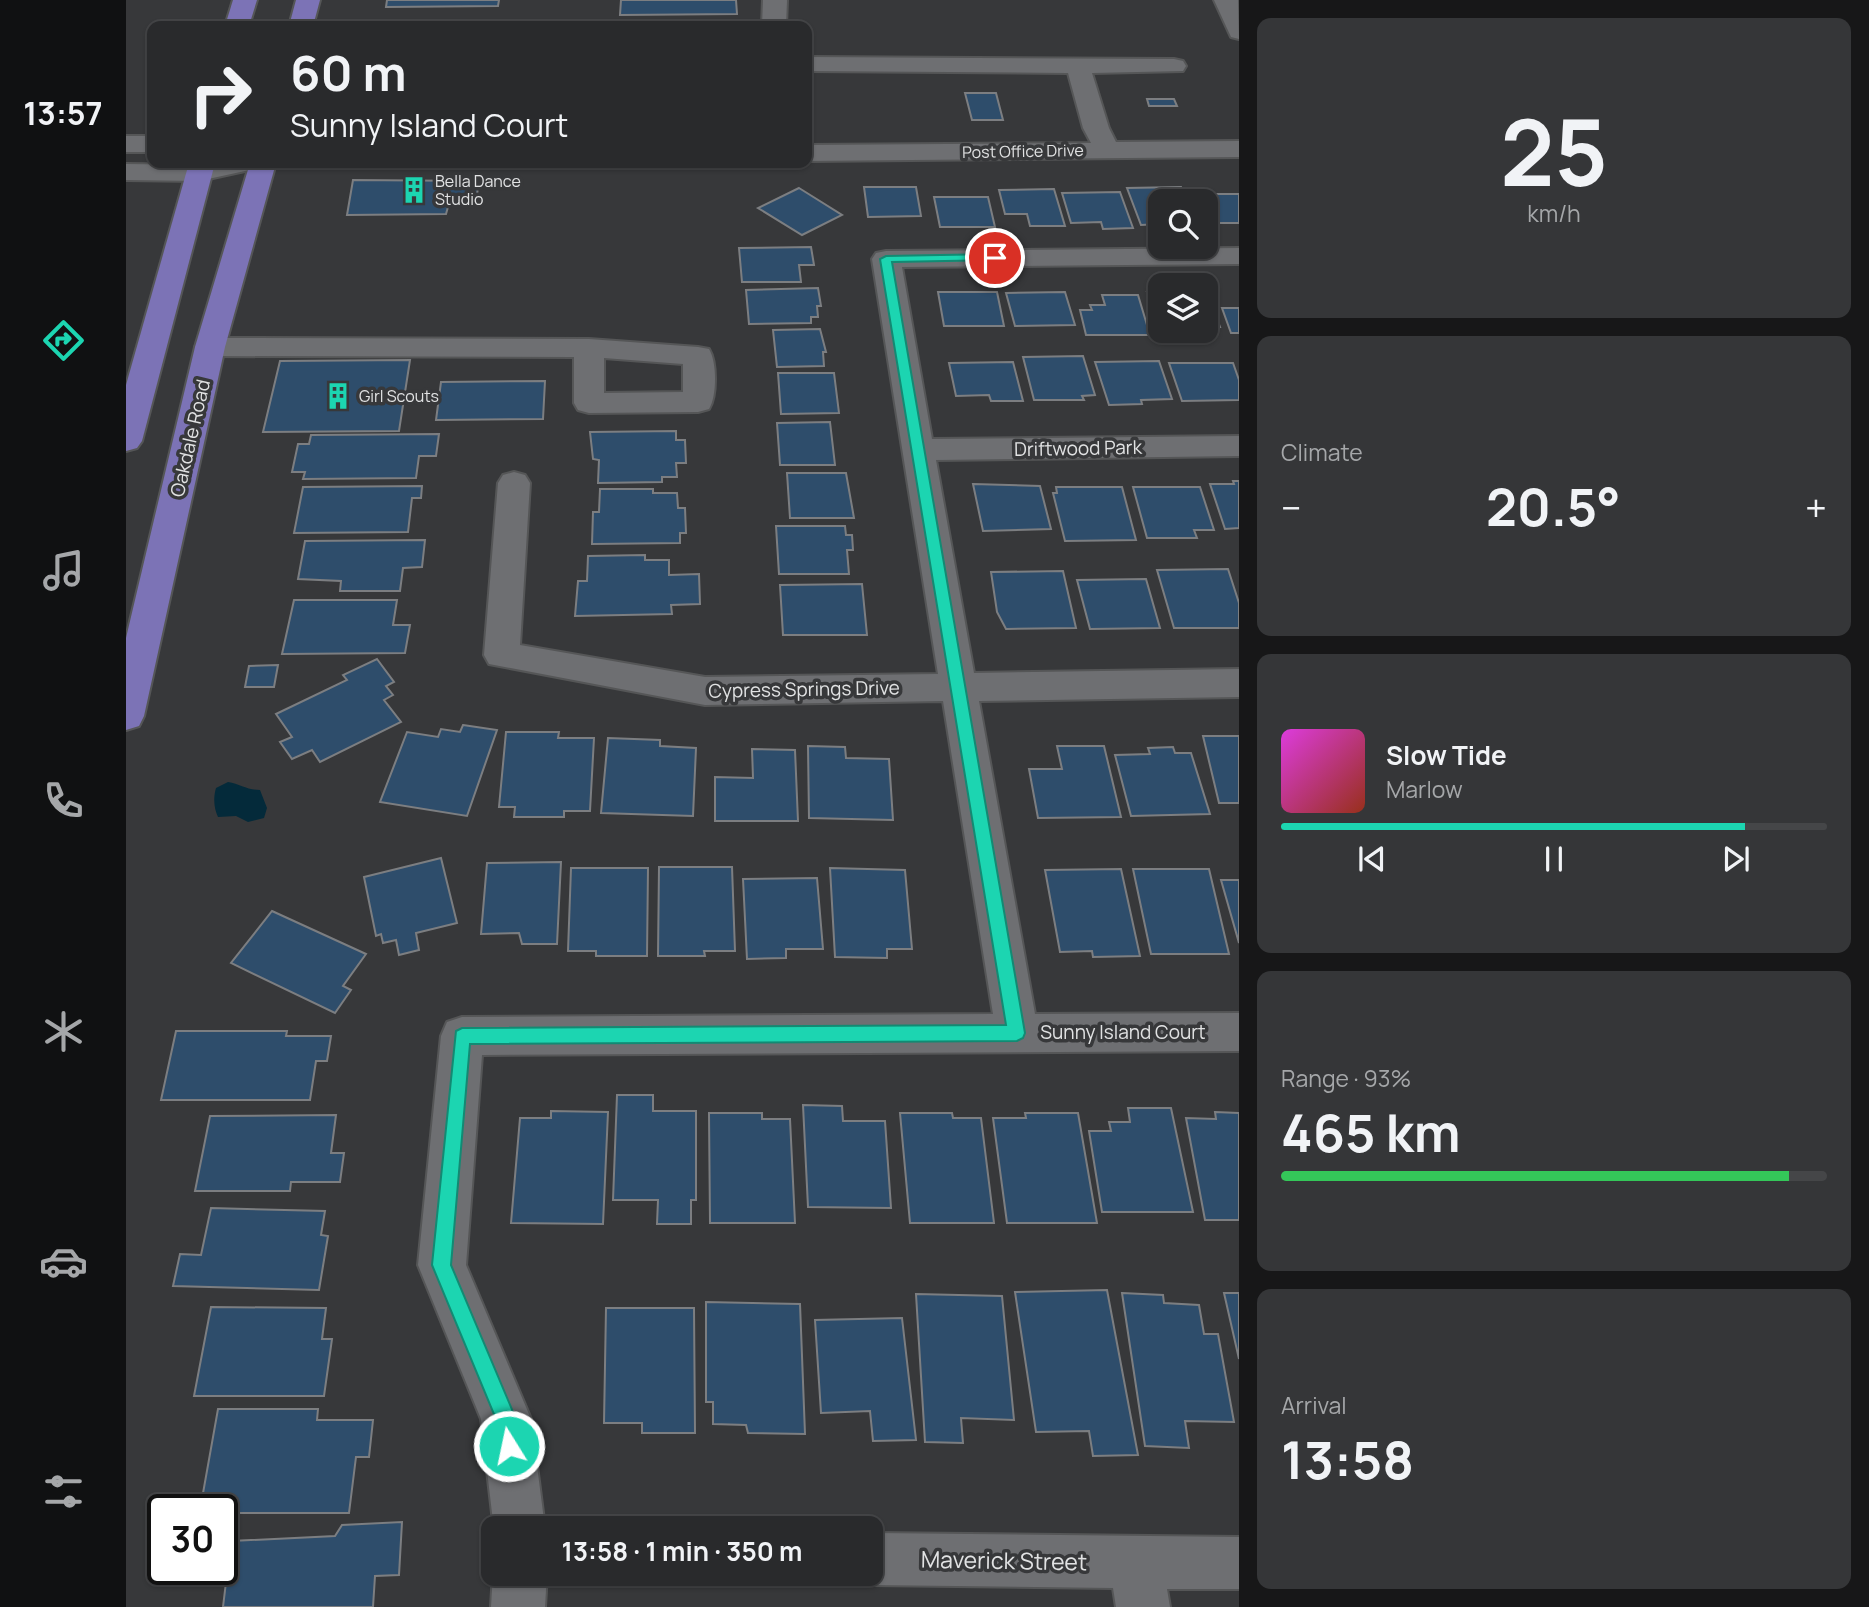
<!DOCTYPE html>
<meta charset="utf-8">
<style>
body{margin:0;font-family:Manrope,sans-serif;background:#353638;color:#f1f3f6;height:100vh;display:flex;flex-direction:column;font-size:26px;white-space:nowrap}
*{box-sizing:border-box;margin:0}
p{font-size:23px;color:#a5a7a9}
.icon{flex:none;width:38px;height:38px;fill:none;stroke:currentColor;stroke-width:2;stroke-linecap:round;stroke-linejoin:round}
.map{position:relative;flex:1;overflow:hidden}
.side{display:flex;flex-direction:column;gap:18px;padding:18px;background:#171718;width:630px}
.side>*{flex:none}
.banner{position:absolute;left:21px;top:21px;width:665px;height:147px;border-radius:14px;box-shadow:0 2px 5px #0004,0 0 0 2px #454648;background:#292a2c;color:#f1f3f6;overflow:hidden}
.tools{position:absolute;left:1022px;top:189px;display:grid;gap:14px}
.tools a{display:grid;place-items:center;width:70px;height:70px;border-radius:14px;background:#292a2c;box-shadow:0 2px 5px #0004,0 0 0 2px #454648;font-size:35px}
.speed{position:absolute;left:21px;top:1494px;display:flex;gap:14px;font-size:35px;font-weight:700;text-align:center}
.speed>*{display:grid;place-content:center;width:91px;height:91px;border-radius:50%;background:#292a2c;box-shadow:0 2px 5px #0004,0 0 0 2px #454648;line-height:1}
.speed .limit{border:4px solid #111;border-radius:10px;background:#fff;color:#111}
.pin{position:absolute;display:grid;place-items:center;width:60px;height:60px;color:#fff;margin:-30px;border:4px solid #fff;border-radius:50%;box-shadow:0 2px 7px #0007}
.me{position:absolute;width:77px;margin:-38px;rotate:350deg;stroke-linejoin:round;filter:drop-shadow(0 0 5px #0008)}
.turn{display:flex;align-items:center;gap:24px;height:147px;padding:0 28px;font-size:32px}
.turn .icon{width:91px;height:91px;stroke-width:2.5}
.turn b{display:block;font-size:49px;line-height:60px}
.big{font-size:52px;font-weight:700;line-height:1.1}
.side .card{flex:1;display:flex;flex-direction:column;justify-content:center;gap:10px;min-width:0;padding:0 24px;border-radius:14px;background:#353638}
.side .dial{align-items:center;gap:0}
.dial b{font-size:91px;line-height:1}
.song{display:flex;align-items:center;gap:21px}
.cover{width:84px;height:84px;border-radius:10px;background:linear-gradient(135deg,hsl(300 70% 55%),hsl(10 70% 35%))}
.played{height:7px;border-radius:4px;background:linear-gradient(90deg,#1cd5b1 85%,#454648 85%)}
.keys{display:flex;justify-content:space-around;direction:ltr}
.heat{display:flex;justify-content:space-between;align-items:center;font-size:38px;direction:ltr}
.charge{height:10px;border-radius:5px;background:linear-gradient(90deg,#34c759 93%,#454648 0)}
.trip{position:absolute;left:355px;top:1516px;width:402px;height:70px;border-radius:14px;background:#292a2c;box-shadow:0 2px 5px #0004,0 0 0 2px #454648;font-weight:700;line-height:70px;text-align:center}
main{display:flex;flex:1;min-height:0}
.menu{display:flex;flex-direction:column;width:126px;justify-content:space-around;align-items:center;background:#101112;color:#a5a7a9}
.menu .icon{width:49px;height:49px}
.menu .active{color:#1cd5b1}
.menu b{font-size:32px;color:#f1f3f6}
.map>svg:first-child{display:block}
</style>
<main>
<nav class="menu">
<b>13:57</b>
<svg class="icon active" aria-label="directions" viewBox="0 0 24 24"><path d="M12 3l9 9-9 9-9-9zM9 14v-3h6M13 9l2 2-2 2"/></svg>
<svg class="icon" aria-label="music" viewBox="0 0 24 24"><path d="M9 18V5l10-2v13"/><circle cx="6" cy="18" r="3"/><circle cx="16" cy="16" r="3"/></svg>
<svg class="icon" aria-label="phone" viewBox="0 0 24 24"><path d="M5 4h4l2 5-3 2q2 4 5 5l2-3 5 2v4C11 20 4 13 5 4z"/></svg>
<svg class="icon" aria-label="climate" viewBox="0 0 24 24"><path d="M12 3v18M4 7l16 10M4 17L20 7"/></svg>
<svg class="icon" aria-label="car" viewBox="0 0 24 24"><path d="M5 17H2v-5l4-1 3-4h7l3 4 3 1v5h-3M9 17h6M6 11h13"/><circle cx="7" cy="17" r="2"/><circle cx="17" cy="17" r="2"/></svg>
<svg class="icon" aria-label="filters" viewBox="0 0 24 24"><path d="M4 7h16M4 17h16"/><circle cx="9" cy="7" r="2"/><circle cx="15" cy="17" r="2"/></svg>
</nav>
<div class="map">
<svg width="1113" height="1607" viewBox="0 0 1113 1607">
<rect width="100%" height="100%" fill="#37383a"/>
<path fill="#042a3a" d="M102,782C114,784 121,790 134,790L141,808L138,818L122,822L110,816L92,817C88,809 87,798 90,788Z"/>
<g fill="#2e4d6b" stroke="#7c7e81" stroke-width="2">
<polygon points="261,0 373,0 372,6 260,7"/>
<polygon points="495,0 610,0 611,14 494,15"/>
<polygon points="839,93 870,93 877,120 846,120"/>
<polygon points="1021,99 1048,99 1051,106 1023,106"/>
<polygon points="227,180 352,181 351,200 324,200 320,214 221,215"/>
<polygon points="738,187 790,187 795,216 742,217"/>
<polygon points="1055,187 1061,201 1034,201 1034,224 1015,225 1001,188"/>
<polygon points="673,188 716,215 676,235 632,208"/>
<polygon points="928,189 939,226 904,226 901,214 879,214 873,190"/>
<polygon points="994,192 1007,228 977,229 975,222 945,223 936,193"/>
<polygon points="1069,194 1113,194 1113,223 1081,223 1080,201 1072,201"/>
<polygon points="808,197 862,197 869,227 814,227"/>
<polygon points="685,247 688,265 673,265 675,282 616,282 613,248"/>
<polygon points="692,288 695,306 691,306 692,317 685,317 685,323 623,324 620,290"/>
<polygon points="1080,288 1094,327 1080,327"/>
<polygon points="812,292 871,292 878,326 818,326"/>
<polygon points="939,292 949,325 889,326 880,293"/>
<polygon points="1021,292 1034,292 1034,327 1032,327"/>
<polygon points="976,295 1012,295 1024,335 960,335 954,310 966,310 964,305 979,305"/>
<polygon points="1096,308 1113,308 1113,333 1105,333"/>
<polygon points="694,329 700,352 697,352 698,366 651,367 647,330"/>
<polygon points="957,356 969,395 956,396 958,400 908,400 897,357"/>
<polygon points="284,360 273,431 137,432 154,361"/>
<polygon points="1033,361 1046,399 1015,400 1016,404 983,405 969,362"/>
<polygon points="887,362 897,401 865,401 863,395 830,396 823,363"/>
<polygon points="1043,363 1107,363 1113,380 1113,400 1056,401"/>
<polygon points="652,373 708,373 713,413 655,414"/>
<polygon points="419,381 417,419 310,420 315,382"/>
<polygon points="704,422 709,465 654,465 651,423"/>
<polygon points="550,431 550,440 559,440 560,463 550,463 551,477 536,477 536,482 472,483 473,460 467,459 464,432"/>
<polygon points="313,434 310,456 293,456 290,478 177,479 179,472 166,472 172,444 183,444 185,435"/>
<polygon points="661,473 720,473 728,518 664,518"/>
<polygon points="1107,481 1113,481 1113,528 1099,529 1084,484 1108,484"/>
<polygon points="847,484 914,486 925,529 857,531"/>
<polygon points="296,486 295,498 286,498 282,532 168,533 177,487"/>
<polygon points="930,487 996,487 1010,540 939,541 927,493 931,493"/>
<polygon points="1007,487 1074,487 1088,530 1068,530 1071,538 1021,538"/>
<polygon points="474,489 527,489 527,493 551,493 552,508 559,508 560,533 554,533 554,543 466,544 467,512 473,512"/>
<polygon points="650,526 719,526 720,535 726,535 727,550 721,550 723,574 653,574"/>
<polygon points="299,540 296,567 277,568 274,591 214,591 215,581 172,579 179,541"/>
<polygon points="519,555 519,560 543,560 543,575 573,574 574,604 545,605 546,614 449,616 452,581 461,581 462,556"/>
<polygon points="1102,569 1113,603 1113,628 1048,628 1031,570"/>
<polygon points="937,571 950,628 880,629 871,612 865,572"/>
<polygon points="1020,579 1034,628 964,629 951,580"/>
<polygon points="736,584 741,635 657,635 654,585"/>
<polygon points="168,600 271,600 267,625 284,625 279,653 156,654"/>
<polygon points="251,659 268,682 260,686 267,695 258,700 275,722 194,762 186,750 166,759 154,742 166,737 150,714 221,680 217,675"/>
<polygon points="152,665 148,687 119,687 123,666"/>
<polygon points="337,725 371,730 341,816 254,802 281,732 312,737 315,729 334,732"/>
<polygon points="380,732 433,732 432,738 468,738 464,811 438,811 438,817 388,817 389,807 373,807"/>
<polygon points="1077,736 1113,736 1113,803 1093,803"/>
<polygon points="482,738 534,740 534,746 570,748 567,816 475,813"/>
<polygon points="682,746 719,747 720,758 763,759 767,820 683,818"/>
<polygon points="931,746 978,746 995,817 912,818 903,769 936,769"/>
<polygon points="1047,747 1049,753 1065,753 1084,814 1005,816 989,755 1024,754 1022,748"/>
<polygon points="626,749 669,750 672,821 589,821 589,777 627,778"/>
<polygon points="315,858 331,923 290,933 293,950 273,955 270,940 257,943 255,934 250,936 238,877"/>
<polygon points="435,862 431,944 396,944 393,933 355,934 361,863"/>
<polygon points="533,867 606,867 609,951 578,951 579,956 532,956"/>
<polygon points="445,868 522,868 521,956 470,956 470,951 442,951"/>
<polygon points="704,868 779,870 786,949 761,949 761,958 709,957"/>
<polygon points="995,869 1014,956 967,957 966,951 934,952 919,870"/>
<polygon points="1007,869 1083,869 1103,954 1025,954"/>
<polygon points="691,878 697,949 660,949 660,958 621,959 617,879"/>
<polygon points="1095,880 1113,880 1113,943"/>
<polygon points="146,911 240,954 217,986 225,990 209,1013 105,963"/>
<polygon points="50,1031 161,1031 160,1036 205,1036 201,1061 190,1061 184,1100 35,1100"/>
<polygon points="491,1095 527,1095 527,1111 570,1111 570,1200 565,1200 565,1224 531,1224 532,1200 487,1200"/>
<polygon points="677,1105 716,1106 717,1121 759,1121 765,1208 682,1207"/>
<polygon points="1002,1108 1045,1108 1067,1212 976,1212 963,1131 985,1131 983,1122 1004,1122"/>
<polygon points="425,1111 482,1112 477,1224 385,1223 394,1118 425,1118"/>
<polygon points="1089,1112 1113,1113 1113,1220 1079,1220 1060,1118 1090,1119"/>
<polygon points="583,1113 636,1113 636,1119 664,1119 669,1223 584,1223"/>
<polygon points="774,1113 826,1113 827,1118 855,1118 868,1223 784,1223"/>
<polygon points="899,1113 952,1113 971,1223 881,1223 867,1118 900,1118"/>
<polygon points="210,1115 205,1153 218,1153 214,1182 165,1182 164,1191 69,1191 84,1116"/>
<polygon points="85,1208 199,1211 195,1235 202,1236 193,1290 47,1286 54,1254 75,1255"/>
<polygon points="981,1290 1012,1455 967,1456 963,1431 910,1432 889,1292"/>
<polygon points="996,1293 1037,1295 1038,1303 1073,1305 1078,1334 1092,1334 1108,1422 1059,1421 1063,1448 1019,1446"/>
<polygon points="1098,1293 1113,1293 1113,1359"/>
<polygon points="790,1294 876,1296 888,1420 835,1418 837,1443 799,1442"/>
<polygon points="580,1302 674,1304 679,1434 622,1433 620,1425 587,1424 587,1402 580,1402"/>
<polygon points="85,1307 200,1308 196,1339 206,1339 198,1396 68,1396"/>
<polygon points="480,1308 568,1308 569,1433 516,1433 516,1423 478,1423"/>
<polygon points="776,1318 790,1440 747,1441 744,1411 695,1413 689,1320"/>
<polygon points="92,1409 192,1409 191,1420 247,1420 243,1457 230,1457 223,1513 96,1513 96,1510 74,1510"/>
<polygon points="276,1522 273,1575 249,1576 247,1607 97,1607 105,1541 209,1536 216,1525"/>
</g>
<g fill="none" stroke-linecap="round" stroke-linejoin="round">
<defs>
<g id="minor">
<polygon points="637,0 661,0 660,26 636,26"/>
<polygon points="1088,0 1112,0 1113,39 1105,37"/>
<polygon points="681,57 1048,59 1057,61 1060,66 1057,71 966,73 983,128 990,142 1113,141 1113,157 681,161 681,145 965,143 957,128 942,73 681,71"/>
<rect x="0" y="136" width="26" height="16"/>
<polygon points="84,163 132,163 128,169 73,181 0,180 0,164 73,165"/>
<polygon points="1113,248 1113,264 776,267 806,439 1113,436 1113,456 810,460 848,673 1113,669 1113,697 853,701 909,1014 1113,1013 1113,1051 356,1055 340,1265 405,1419 419,1528 368,1530 355,1419 292,1265 315,1036 321,1022 336,1017 867,1014 817,701 579,705 363,664 358,655 372,483 377,475 388,472 399,475 404,483 394,645 579,677 812,674 746,259 750,253 760,251"/>
<path d="M84,338L463,339L572,347L583,349C591,362 591,396 583,409L572,412L463,413L452,410L448,403V357L84,356L73,354L69,347L73,340ZM478,358L557,364V392L478,393Z"/>
<polygon points="746,1533 1113,1537 1113,1589 1041,1589 1044,1607 990,1607 987,1588 746,1585 727,1578 725,1573 746,1573"/>
<polygon points="367,1573 421,1573 419,1607 365,1607"/>
</g>
<g id="major">
<polygon points="107,0 131,0 123,26 99,26"/>
<polygon points="170,0 194,0 187,26 163,26"/>
<polygon points="63,163 89,163 16,441 11,448 0,451 0,385"/>
<polygon points="124,163 150,163 99,347 18,716 13,726 0,730 0,638 69,347"/>
</g>
</defs>
<use href="#minor" stroke="#555657" stroke-width="4"/>
<use href="#major" stroke="#555657" stroke-width="4"/>
<use href="#minor" fill="#6e6f72" fill-rule="evenodd"/>
<use href="#major" fill="#7c73b6" fill-rule="evenodd"/>
</g>
<polygon fill="#1cd5b1" stroke="#128a73" stroke-width="2" points="869,254 873,255 873,260 766,262 899,1033 897,1038 891,1041 344,1044 325,1265 390,1419 394,1446 390,1453 383,1456 376,1453 370,1419 306,1265 330,1031 336,1028 880,1025 754,259 760,256"/>
<defs>
<symbol id="building-bare" viewBox="-9 -9 18 18"><path d="M-4-6H4V6H1V3H-1V6H-4ZM-2.5-4.3h1.7v1.8h-1.7ZM.8-4.3h1.7v1.8H.8ZM-2.5-1h1.7V.8h-1.7ZM.8-1h1.7V.8H.8Z" fill="#1cd5b1" stroke="#37383a" stroke-width="2.5" paint-order="stroke"/></symbol>
</defs>
<g fill-rule="evenodd">
<use href="#building-bare" x="269" y="171" width="38" height="38"/>
<use href="#building-bare" x="193" y="377" width="38" height="38"/>
</g>
<g text-anchor="middle" stroke-width="7" stroke-linejoin="round" paint-order="stroke">
<g font-size="16" fill="#e1e2e3" stroke="#37383a">
<text transform="translate(897 151) rotate(-1)" y="6">Post Office Drive</text>
</g>
<g font-size="16" fill="#e1e2e3" stroke="#37383a" text-anchor="start">
<text x="309" y="187">Bella Dance<tspan x="309" dy="18">Studio</tspan></text>
<text x="233" y="402">Girl Scouts</text>
</g>
<g font-size="19" fill="#e1e2e3" stroke="#37383a">
<text transform="translate(64 438) rotate(-77)" y="7">Oakdale Road</text>
<text transform="translate(952 448) rotate(-1)" y="7">Driftwood Park</text>
<text transform="translate(678 689) rotate(-1)" y="7">Cypress Springs Drive</text>
<text x="997" y="1039">Sunny Island Court</text>
</g>
<g font-size="23" fill="#e1e2e3" stroke="#37383a">
<text transform="translate(878 1561) rotate(1)" y="8">Maverick Street</text>
</g>
</g>
</svg>
<div class="tools">
<a><svg class="icon" aria-label="search" viewBox="0 0 24 24"><circle cx="10" cy="10" r="6"/><path d="M15 15l6 6"/></svg></a>
<a><svg class="icon" aria-label="layers" viewBox="0 0 24 24"><path d="M12 4l9 5-9 5-9-5zM3 14l9 5 9-5"/></svg></a>
</div>
<div class="speed"><div class="limit">30</div></div>
<div class="pin" style="left:869px;top:258px;background:#d93025"><svg class="icon" aria-label="arrive" viewBox="0 0 24 24"><path d="M6 21V4h12l-3 4 3 4H6"/></svg></div>
<svg class="me" style="left:383px;top:1446px" viewBox="-20 -20 40 40"><circle r="17" fill="#1cd5b1" stroke="#fff" stroke-width="3"/><path d="M0-11L8 9 0 5-8 9z" fill="#fff"/></svg>
<div class="trip">13:58 · 1 min · 350 m</div>
<div class="banner">
<div class="turn"><svg class="icon" aria-label="right" viewBox="0 0 24 24"><path d="M7 20v-9h11M14 6l5 5-5 5"/></svg><div><b>60 m</b>Sunny Island Court</div></div>
</div>
</div>
<section class="side">
<div class="card dial"><b>25</b><p>km/h</p></div>
<div class="card"><p>Climate</p>
<div class="heat"><a>−</a><b class="big">20.5°</b><a>+</a></div>
</div>
<div class="card">
<div class="song"><i class="cover"></i><div><b>Slow Tide</b><p>Marlow</p></div></div>
<div class="played"></div>
<div class="keys"><svg class="icon" aria-label="previous" viewBox="0 0 24 24"><path d="M18 5L8 12l10 7zM5 5v14"/></svg><svg class="icon" aria-label="pause" viewBox="0 0 24 24"><path d="M8 5v14M16 5v14"/></svg><svg class="icon" aria-label="next" viewBox="0 0 24 24"><path d="M6 5l10 7-10 7zM19 5v14"/></svg></div>
</div>
<div class="card"><p>Range · 93%</p><b class="big">465 km</b><div class="charge"></div></div>
<div class="card"><p>Arrival</p><b class="big">13:58</b></div>
</section>
</main>
